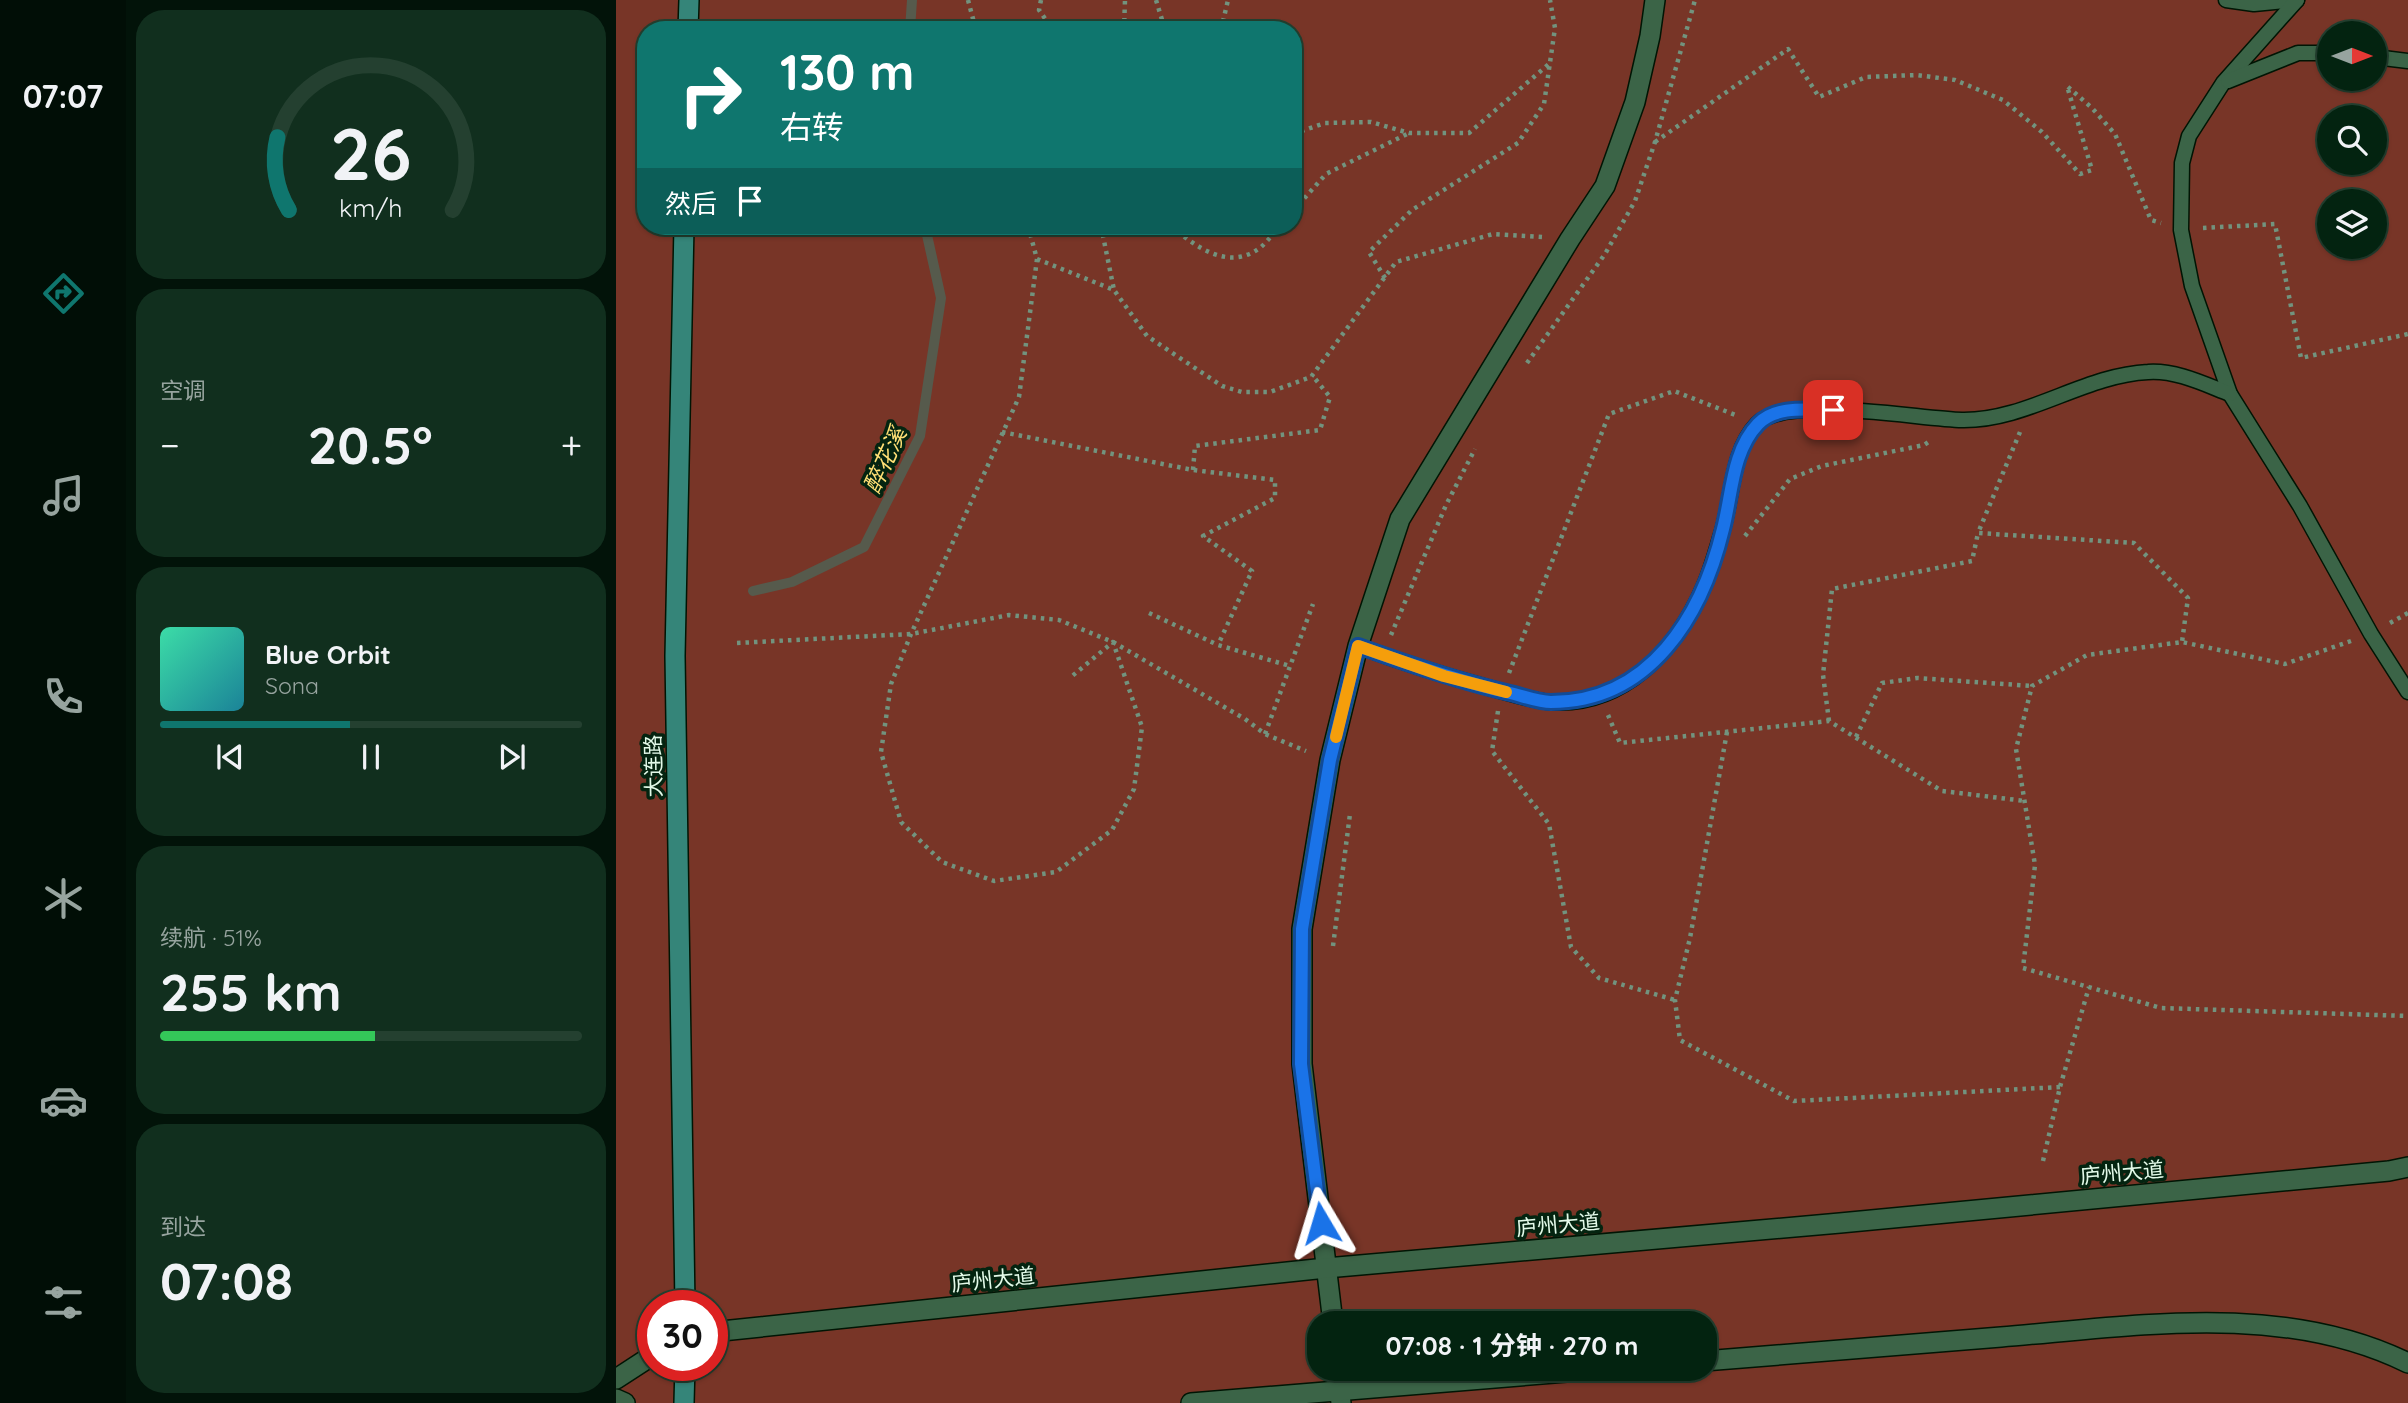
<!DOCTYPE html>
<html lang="zh">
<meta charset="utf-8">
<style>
body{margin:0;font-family:Quicksand,"Noto Sans SC",sans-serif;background:#112f1e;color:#f1f3f6;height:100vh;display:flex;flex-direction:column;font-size:26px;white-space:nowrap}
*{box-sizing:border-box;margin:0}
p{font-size:23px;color:#97a49f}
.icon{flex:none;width:38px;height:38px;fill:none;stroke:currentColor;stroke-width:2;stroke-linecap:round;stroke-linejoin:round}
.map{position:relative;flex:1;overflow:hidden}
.details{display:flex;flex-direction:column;gap:10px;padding:10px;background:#021309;width:490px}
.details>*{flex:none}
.hud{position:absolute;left:21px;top:21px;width:665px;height:214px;border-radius:28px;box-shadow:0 2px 5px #0004,0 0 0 2px #244030;background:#0f766e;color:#fff;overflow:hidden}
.needle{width:46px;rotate:90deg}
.buttons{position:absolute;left:1701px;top:21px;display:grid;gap:14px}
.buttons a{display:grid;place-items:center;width:70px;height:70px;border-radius:50%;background:#032310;box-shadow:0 2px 5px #0004,0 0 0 2px #244030;font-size:35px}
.speed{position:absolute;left:21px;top:1290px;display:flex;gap:14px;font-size:35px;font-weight:700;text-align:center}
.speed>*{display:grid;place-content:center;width:91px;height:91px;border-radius:50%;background:#032310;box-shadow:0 2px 5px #0004,0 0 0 2px #244030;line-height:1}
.speed .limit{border:10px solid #d22;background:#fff;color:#111}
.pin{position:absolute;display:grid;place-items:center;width:60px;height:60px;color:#fff;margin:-30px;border-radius:14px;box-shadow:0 4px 10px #0006}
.me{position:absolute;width:77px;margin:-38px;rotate:353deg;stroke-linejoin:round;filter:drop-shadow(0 0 5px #0008)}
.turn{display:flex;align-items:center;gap:24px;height:147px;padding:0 28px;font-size:32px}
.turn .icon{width:91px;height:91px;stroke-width:2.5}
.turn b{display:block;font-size:49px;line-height:60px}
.then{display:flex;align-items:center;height:66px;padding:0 28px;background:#0003;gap:14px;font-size:26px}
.big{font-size:52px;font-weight:700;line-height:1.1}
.details .tile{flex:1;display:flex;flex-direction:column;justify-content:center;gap:10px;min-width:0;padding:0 24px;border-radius:28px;background:#112f1e}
.details .dial{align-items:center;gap:0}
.dial svg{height:182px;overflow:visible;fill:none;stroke:#244030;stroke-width:7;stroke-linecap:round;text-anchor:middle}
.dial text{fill:#f1f3f6;stroke:none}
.song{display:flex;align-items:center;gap:21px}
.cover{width:84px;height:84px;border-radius:10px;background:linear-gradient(135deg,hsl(160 70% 55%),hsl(190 70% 35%))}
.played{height:7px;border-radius:4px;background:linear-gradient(90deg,#0f766e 45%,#244030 45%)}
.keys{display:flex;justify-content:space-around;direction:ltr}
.heat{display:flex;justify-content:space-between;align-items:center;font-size:38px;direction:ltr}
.charge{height:10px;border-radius:5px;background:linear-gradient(90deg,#34c759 51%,#244030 0)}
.trip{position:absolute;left:691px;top:1311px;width:410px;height:70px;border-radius:28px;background:#032310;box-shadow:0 2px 5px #0004,0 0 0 2px #244030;font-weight:700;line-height:70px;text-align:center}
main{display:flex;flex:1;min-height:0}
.tab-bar{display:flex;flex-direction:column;width:126px;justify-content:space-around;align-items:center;background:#010e06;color:#97a49f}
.tab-bar .icon{width:49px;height:49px}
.tab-bar .on{color:#0f766e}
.tab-bar b{font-size:32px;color:#f1f3f6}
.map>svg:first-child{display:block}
</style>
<main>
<nav class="tab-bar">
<b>07:07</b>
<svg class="icon on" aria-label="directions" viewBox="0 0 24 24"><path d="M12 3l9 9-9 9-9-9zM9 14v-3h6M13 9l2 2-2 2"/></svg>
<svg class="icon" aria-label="music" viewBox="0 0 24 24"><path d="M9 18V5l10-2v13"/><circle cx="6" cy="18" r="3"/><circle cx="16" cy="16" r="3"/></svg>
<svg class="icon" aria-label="phone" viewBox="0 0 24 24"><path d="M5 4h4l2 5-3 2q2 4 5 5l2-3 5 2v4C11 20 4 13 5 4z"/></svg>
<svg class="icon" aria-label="climate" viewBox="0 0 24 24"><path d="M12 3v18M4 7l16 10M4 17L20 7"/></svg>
<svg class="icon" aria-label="car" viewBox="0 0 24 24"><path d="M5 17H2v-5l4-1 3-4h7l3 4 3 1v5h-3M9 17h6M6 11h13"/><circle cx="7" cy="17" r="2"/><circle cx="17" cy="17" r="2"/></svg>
<svg class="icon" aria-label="filters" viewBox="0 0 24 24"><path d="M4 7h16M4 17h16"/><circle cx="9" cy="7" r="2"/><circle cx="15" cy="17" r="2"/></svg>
</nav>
<section class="details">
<div class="tile dial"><svg viewBox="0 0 100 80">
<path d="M14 69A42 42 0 1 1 86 69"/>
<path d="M14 69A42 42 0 0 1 9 37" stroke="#0f766e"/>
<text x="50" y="56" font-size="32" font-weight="700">26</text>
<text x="50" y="72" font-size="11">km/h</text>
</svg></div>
<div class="tile"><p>空调</p>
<div class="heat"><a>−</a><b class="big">20.5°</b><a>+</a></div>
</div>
<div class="tile">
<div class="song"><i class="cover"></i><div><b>Blue Orbit</b><p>Sona</p></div></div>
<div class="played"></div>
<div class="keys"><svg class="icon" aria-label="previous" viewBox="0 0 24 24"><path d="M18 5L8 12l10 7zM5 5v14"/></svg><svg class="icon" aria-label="pause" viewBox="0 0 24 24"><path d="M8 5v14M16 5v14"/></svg><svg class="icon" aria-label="next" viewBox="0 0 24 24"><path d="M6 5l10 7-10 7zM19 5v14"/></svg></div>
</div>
<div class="tile"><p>续航 · 51%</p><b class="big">255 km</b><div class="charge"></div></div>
<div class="tile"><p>到达</p><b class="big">07:08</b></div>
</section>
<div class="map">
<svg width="1792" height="1403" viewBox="0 0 1792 1403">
<rect width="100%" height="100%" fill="#042f16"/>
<path fill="#783527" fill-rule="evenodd" d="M0,0H1792V1403H0ZM30,30H677V226H30ZM1713,33H1759V79H1713ZM1713,117H1759V163H1713ZM1713,201H1759V247H1713ZM37,1306H96V1365H37ZM704,1323H1088V1368H704Z"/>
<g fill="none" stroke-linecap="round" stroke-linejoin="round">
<g stroke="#565a4c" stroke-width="10">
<polyline points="294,30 296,0"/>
<polyline points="137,591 176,582 248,547 304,436 325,298 309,226"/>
</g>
<defs>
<g id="service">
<polyline points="1610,0 1638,4 1681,0"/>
<polyline points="1681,0 1607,83 1573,136 1566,163 1565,230 1576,286 1614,394 1684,506 1755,634 1792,692"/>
<polyline points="1759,57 1792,61"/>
<polyline points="1612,81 1682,53 1713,53"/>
<path d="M742,646C785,662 829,676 874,688C893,693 913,700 932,702C1007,709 1061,649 1088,586C1095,570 1100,552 1105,535C1117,500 1114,453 1141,424C1172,394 1302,419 1346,420C1411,421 1468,375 1532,372C1560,370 1588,384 1614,394"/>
</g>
<g id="minor">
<polyline points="717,1323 686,1064 686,929 714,760 742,646 784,519 954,239 989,186 1019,102 1034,36 1039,0"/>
<polyline points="721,1368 725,1403"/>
<polyline points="0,1379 37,1355"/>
<polyline points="0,1399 9,1403"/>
</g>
<g id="tertiary">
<polyline points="96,1332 710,1268 1224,1223 1773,1171 1792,1167"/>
<path d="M1088,1361C1187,1353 1286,1345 1385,1337C1519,1326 1666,1301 1792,1363"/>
<polyline points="575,1403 1000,1368"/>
</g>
<g id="secondary">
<polyline points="72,30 73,0"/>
<polyline points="68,226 59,656 69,1306"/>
<polyline points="68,1403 69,1365"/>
</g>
</defs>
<use href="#service" stroke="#001504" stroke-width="17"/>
<use href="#minor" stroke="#001504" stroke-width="22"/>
<use href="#tertiary" stroke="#001504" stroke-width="22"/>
<use href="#secondary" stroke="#001504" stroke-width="22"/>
<g stroke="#72937e" stroke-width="4.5" stroke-dasharray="3.5 5" stroke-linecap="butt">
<polyline points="352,0 360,30"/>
<polyline points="425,0 423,10 437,30"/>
<polyline points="540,0 547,23 547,30"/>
<polyline points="508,30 509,0"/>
<polyline points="605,30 612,0"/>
<polyline points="677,134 709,123 755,122 793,133 853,133 934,63"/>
<polyline points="1039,142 1172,49 1203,97 1250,77 1301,75 1339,80 1387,100 1426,132 1464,174 1476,170 1451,86 1476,108 1499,134 1535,220 1545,223"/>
<polyline points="677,211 710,174 793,133"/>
<polyline points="412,226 421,259 403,397 295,634 275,684 265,752 285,822 326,862 378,881 440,872 496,830 518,789 526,727 497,642 455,677"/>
<polyline points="485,226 498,290"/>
<path d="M555,226C580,247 613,272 645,247C652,241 658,232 664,226"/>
<polyline points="1587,228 1659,224 1685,358 1792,334"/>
<polyline points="421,259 498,290 531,336 606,386 626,392 654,392 695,377 780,262 877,234 926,237"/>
<polyline points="769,278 753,252 796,210 902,143 928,104 939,28 934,0"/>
<polyline points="911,363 989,254 1019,201 1039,142 1079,0"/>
<polyline points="386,432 577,470 659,480 659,498 587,536 636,571 602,645"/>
<polyline points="1404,432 1362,533 1518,543 1572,598 1566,642"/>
<polyline points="577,470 579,446 704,430 714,397 696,375"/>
<polyline points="1129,536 1174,479 1206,466 1308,445 1314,441"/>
<polyline points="533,613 602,645 674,666"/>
<polyline points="1774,623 1792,613"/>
<polyline points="775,635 830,505 859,449"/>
<polyline points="1735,641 1669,664 1566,642 1471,655 1416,686 1400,749 1419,865 1407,968 1545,1008 1792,1016"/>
<polyline points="121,643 295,634 393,615 443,620 497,642 629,719 649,734 690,751"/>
<polyline points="893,673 993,414 1058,391 1122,416"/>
<polyline points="882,711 876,751 933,824 955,947 983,978 1059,1000"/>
<polyline points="992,715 1004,743 1213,721 1326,791 1409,801"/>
<polyline points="1213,721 1207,675 1216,589 1356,561 1362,533"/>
<polyline points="1111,732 1074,938 1059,1000 1064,1040 1178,1101 1444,1087"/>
<polyline points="649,734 697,604"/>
<polyline points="1240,737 1266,683 1301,678 1416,686"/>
<polyline points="717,946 734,814"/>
<polyline points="1427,1161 1444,1087 1473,987"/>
</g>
<use href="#service" stroke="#3b6447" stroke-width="14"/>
<use href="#minor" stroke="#3b6447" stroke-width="19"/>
<use href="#tertiary" stroke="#3b6447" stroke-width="19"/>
<use href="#secondary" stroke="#358579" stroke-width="19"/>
</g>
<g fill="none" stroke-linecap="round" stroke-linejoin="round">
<defs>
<path id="route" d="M705,1223L685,1064L686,929L714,760L742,646C792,664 842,681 894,693C907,696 922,702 935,702C1034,702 1086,616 1107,529C1116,495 1116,451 1142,424C1160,405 1193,410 1217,410"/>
</defs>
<use href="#route" stroke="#114b97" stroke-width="18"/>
<use href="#route" stroke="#1a73e8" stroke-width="12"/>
<polyline stroke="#f59e0b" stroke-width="12" points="720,737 742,646 828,676 890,692"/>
</g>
<g text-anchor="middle" stroke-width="7" stroke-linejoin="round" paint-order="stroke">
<g font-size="21" fill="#e3fae9" stroke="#042410">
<text transform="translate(38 766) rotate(-91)" y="7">大连路</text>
<text transform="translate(1506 1173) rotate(-5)" y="7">庐州大道</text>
<text transform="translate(942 1225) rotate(-5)" y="7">庐州大道</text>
<text transform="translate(377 1280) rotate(-6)" y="7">庐州大道</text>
</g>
<g font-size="23" font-style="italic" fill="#ffdf75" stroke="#042410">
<text transform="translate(269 460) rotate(-65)" y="8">醉花溪</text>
</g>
</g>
</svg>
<div class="buttons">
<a><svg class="needle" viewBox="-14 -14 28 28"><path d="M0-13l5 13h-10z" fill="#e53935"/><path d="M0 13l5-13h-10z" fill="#97a49f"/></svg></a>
<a><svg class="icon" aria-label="search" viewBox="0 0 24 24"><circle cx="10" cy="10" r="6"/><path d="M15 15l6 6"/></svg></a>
<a><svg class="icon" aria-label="layers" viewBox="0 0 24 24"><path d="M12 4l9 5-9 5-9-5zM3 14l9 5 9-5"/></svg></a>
</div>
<div class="speed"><div class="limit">30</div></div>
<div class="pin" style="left:1217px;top:410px;background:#d93025"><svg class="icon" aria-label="arrive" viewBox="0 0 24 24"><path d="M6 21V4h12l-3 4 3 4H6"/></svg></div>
<svg class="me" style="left:705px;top:1223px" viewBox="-20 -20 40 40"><path d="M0-17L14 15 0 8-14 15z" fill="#1a73e8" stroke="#fff" stroke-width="4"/></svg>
<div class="trip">07:08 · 1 分钟 · 270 m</div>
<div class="hud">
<div class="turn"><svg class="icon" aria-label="right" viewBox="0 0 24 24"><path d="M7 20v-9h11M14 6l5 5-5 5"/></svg><div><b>130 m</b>右转</div></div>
<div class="then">然后<svg class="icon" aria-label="arrive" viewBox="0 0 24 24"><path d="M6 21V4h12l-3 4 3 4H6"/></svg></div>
</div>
</div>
</main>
